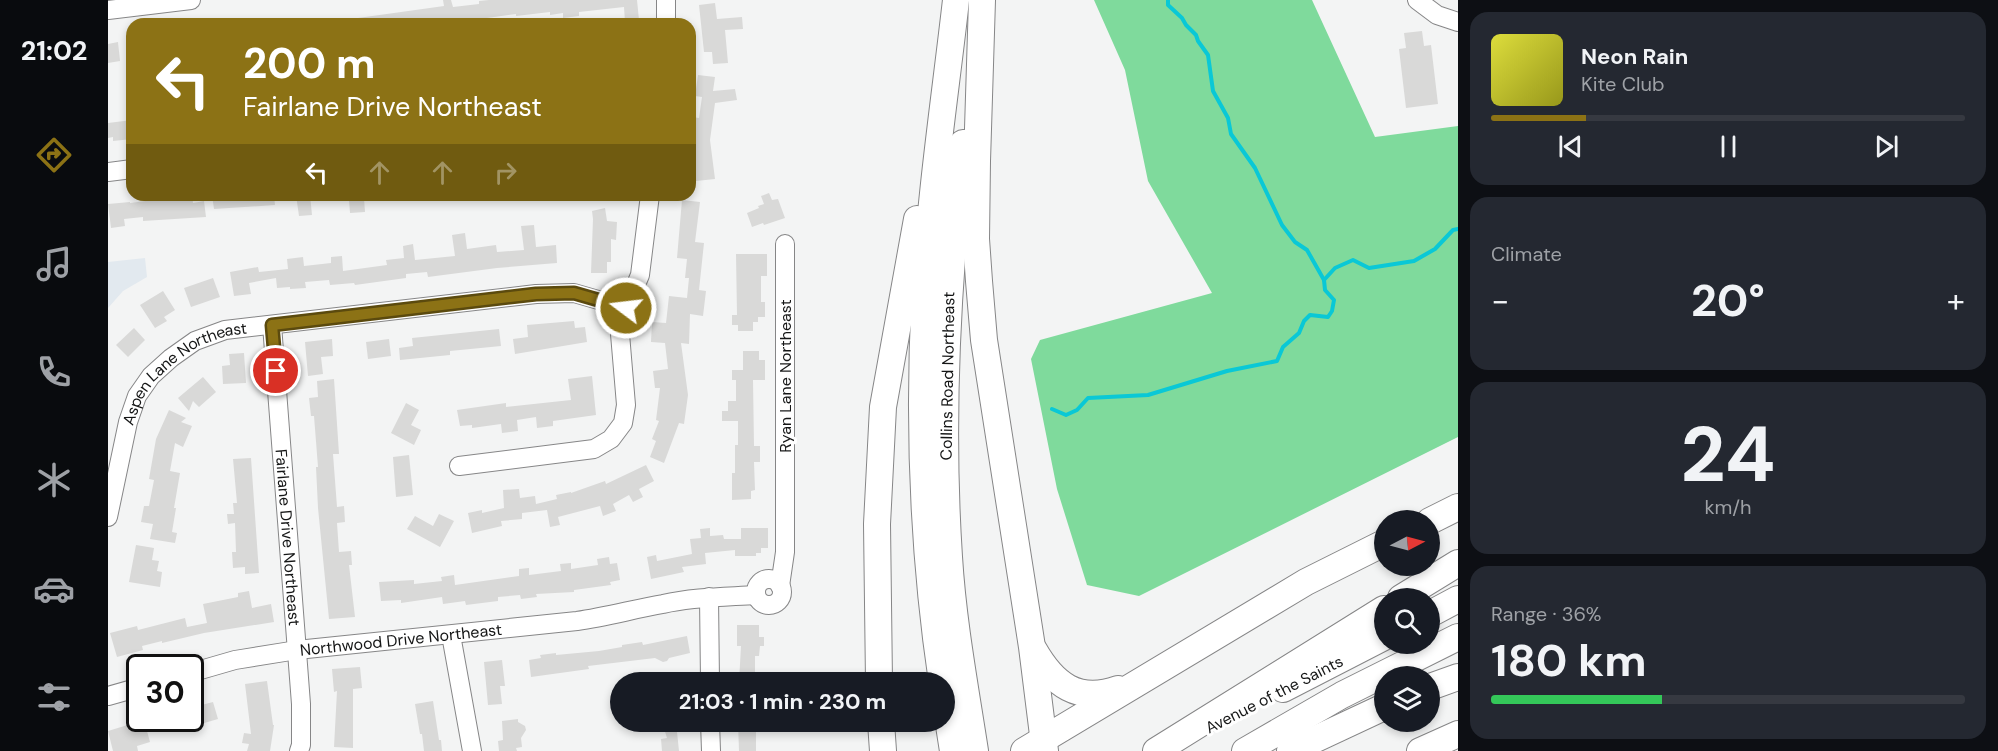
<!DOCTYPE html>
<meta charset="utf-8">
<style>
body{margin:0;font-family:"DM Sans",sans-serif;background:#242831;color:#f1f3f6;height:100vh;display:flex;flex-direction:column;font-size:22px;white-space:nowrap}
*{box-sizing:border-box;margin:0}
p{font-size:20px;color:#9ea1a6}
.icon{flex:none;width:33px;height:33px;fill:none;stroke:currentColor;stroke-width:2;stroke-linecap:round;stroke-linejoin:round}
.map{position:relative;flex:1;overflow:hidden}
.sheet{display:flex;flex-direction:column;gap:12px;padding:12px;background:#0d0f14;width:540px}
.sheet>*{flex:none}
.guide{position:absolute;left:18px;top:18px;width:570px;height:183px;border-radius:18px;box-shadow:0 3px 9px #0003;background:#8c7215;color:#fff;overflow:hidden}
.needle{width:39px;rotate:84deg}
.controls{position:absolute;left:1266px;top:510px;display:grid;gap:12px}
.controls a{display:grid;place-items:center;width:66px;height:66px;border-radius:50%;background:#171b24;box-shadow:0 3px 9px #0003;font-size:30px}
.speed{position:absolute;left:18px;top:654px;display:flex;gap:12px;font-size:30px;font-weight:700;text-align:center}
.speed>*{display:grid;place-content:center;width:78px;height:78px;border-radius:50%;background:#171b24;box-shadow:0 3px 9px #0003;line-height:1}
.speed .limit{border:3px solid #111;border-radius:9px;background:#fff;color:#111}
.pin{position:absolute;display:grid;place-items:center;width:51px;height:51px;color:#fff;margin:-26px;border:3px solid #fff;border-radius:50%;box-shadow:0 2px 6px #0007}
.me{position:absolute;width:66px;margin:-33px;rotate:285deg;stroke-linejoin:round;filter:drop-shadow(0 0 4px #0008)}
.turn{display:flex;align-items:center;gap:21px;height:126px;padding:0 18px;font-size:27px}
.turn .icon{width:78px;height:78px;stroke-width:2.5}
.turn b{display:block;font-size:42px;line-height:51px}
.lanes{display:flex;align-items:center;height:57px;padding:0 18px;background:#0003;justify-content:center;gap:30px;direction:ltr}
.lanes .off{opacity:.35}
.big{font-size:45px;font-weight:700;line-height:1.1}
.sheet .tile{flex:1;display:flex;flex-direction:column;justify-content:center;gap:9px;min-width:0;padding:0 21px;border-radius:18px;background:#242831}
.sheet .dial{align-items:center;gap:0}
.dial b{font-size:78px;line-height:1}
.song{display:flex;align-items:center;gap:18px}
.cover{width:72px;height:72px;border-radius:9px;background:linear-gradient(135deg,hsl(60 70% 55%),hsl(60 70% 35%))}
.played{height:6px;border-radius:3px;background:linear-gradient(90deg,#8c7215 20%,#363941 20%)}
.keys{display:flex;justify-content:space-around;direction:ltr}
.heat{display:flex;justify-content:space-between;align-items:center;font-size:33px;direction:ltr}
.charge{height:9px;border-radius:4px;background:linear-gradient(90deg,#34c759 36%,#363941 0)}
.trip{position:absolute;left:502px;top:672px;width:345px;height:60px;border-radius:30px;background:#171b24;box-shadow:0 3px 9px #0003;font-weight:700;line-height:60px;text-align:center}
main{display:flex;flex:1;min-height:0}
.tab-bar{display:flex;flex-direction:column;width:108px;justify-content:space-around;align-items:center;background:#090b0e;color:#9ea1a6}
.tab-bar .icon{width:42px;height:42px}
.tab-bar .selected{color:#8c7215}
.tab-bar b{font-size:27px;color:#f1f3f6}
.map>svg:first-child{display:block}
</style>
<main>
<nav class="tab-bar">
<b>21:02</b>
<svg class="icon selected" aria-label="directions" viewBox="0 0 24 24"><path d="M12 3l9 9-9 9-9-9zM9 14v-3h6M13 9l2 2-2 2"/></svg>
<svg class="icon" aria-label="music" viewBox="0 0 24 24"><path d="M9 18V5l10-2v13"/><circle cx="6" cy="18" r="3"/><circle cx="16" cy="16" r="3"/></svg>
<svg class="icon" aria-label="phone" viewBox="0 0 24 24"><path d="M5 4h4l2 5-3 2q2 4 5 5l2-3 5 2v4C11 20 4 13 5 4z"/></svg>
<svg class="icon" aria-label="climate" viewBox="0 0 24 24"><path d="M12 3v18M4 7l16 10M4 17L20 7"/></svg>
<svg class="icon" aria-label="car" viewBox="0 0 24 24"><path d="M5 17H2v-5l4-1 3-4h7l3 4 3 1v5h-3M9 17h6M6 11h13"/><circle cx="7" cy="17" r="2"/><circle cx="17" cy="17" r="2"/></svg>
<svg class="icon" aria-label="filters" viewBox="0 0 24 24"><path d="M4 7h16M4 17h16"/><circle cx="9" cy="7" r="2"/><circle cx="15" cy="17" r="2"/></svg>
</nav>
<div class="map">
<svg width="1350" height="751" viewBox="0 0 1350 751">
<rect width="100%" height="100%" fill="#f3f4f4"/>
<polygon fill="#e2e9ef" points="37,258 39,277 15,291 0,308 0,262"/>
<polygon fill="#7fda9c" points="986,0 1204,0 1267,137 1350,126 1350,437 1031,596 979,585 949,489 923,359 932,340 1104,293 1040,181 1017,70"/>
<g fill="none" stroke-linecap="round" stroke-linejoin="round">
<g stroke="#0ac8d6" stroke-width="4">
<polyline points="1060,0 1060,5 1074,18 1078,25 1088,35 1090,41 1100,55 1105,91 1120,118 1123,134 1147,168 1174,225 1187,242 1199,250 1216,280"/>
<polyline points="944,409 958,415 969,410 980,398 1040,395 1119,371 1169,361 1175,347 1191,333 1196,321 1202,315 1220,317 1224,311 1226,300 1217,290 1216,280 1227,268 1245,260 1261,268 1306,261 1327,249 1345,230 1350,229"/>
</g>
</g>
<g fill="#d9d9d8">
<polygon points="335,0 343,0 345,7 371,4 371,1 381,0 529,0 531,20 517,22 516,7 471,12 471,16 455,18 455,13 442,15 442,12 408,16 408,14 365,20 366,24 250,24 250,18 336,6"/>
<polygon points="607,3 609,19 634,17 635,29 617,30 620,63 605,64 604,52 596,52 591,5"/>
<polygon points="1314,31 1316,46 1323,45 1330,104 1298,108 1291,49 1298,48 1296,33"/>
<polygon points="10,42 12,61 0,63 0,44"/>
<polygon points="590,75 607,77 605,91 627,89 629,100 607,103 602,140 607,179 588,181 586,163 582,163 582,134 584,117 591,118 594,97 587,96"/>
<polygon points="24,120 24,139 5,141 5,137 0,138 0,123"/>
<polygon points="661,193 664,200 670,199 677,218 656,225 655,223 644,227 639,213 651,208 650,206 656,204 653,196"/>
<polygon points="84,195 85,203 96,201 98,217 35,221 35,217 16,219 17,226 3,228 0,204 22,202 22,203"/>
<polygon points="104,195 166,195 167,205 106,209"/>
<polygon points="188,195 202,195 204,215 191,216"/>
<polygon points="256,198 257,212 242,213 241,200"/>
<polygon points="574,200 592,202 587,242 596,243 591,290 598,291 595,316 582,314 581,344 573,343 580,395 576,424 571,423 556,463 542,457 548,441 544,439 551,421 548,420 552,388 547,388 545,371 560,369 557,343 543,342 544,322 558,323 561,296 579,298 581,278 577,278 579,259 569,258"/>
<polygon points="497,208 499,221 509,222 508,240 503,239 503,262 499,262 499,273 483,273 485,219 484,211"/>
<polygon points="426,225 428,247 448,245 449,263 389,268 320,277 319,272 298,274 298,278 247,285 246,283 222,285 221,280 197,282 198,288 182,289 182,287 169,288 168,278 141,283 143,294 126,296 122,272 150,267 151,272 180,269 179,259 195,257 196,266 223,263 223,257 234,256 235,271 279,265 278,260 296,258 295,246 305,244 307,260 347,256 344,235 357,233 359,249 388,245 389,252 416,250 413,226"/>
<polygon points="628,254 659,254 659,276 653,276 653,302 657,302 657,317 650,317 650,322 645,322 645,331 630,331 630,325 624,325 624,315 629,315"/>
<polygon points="105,278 112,297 83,307 76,288"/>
<polygon points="55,291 67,310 56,317 59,321 47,328 32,305"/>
<polygon points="466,321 467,328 477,327 479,342 407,354 405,339 420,337 419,325"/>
<polygon points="26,328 37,340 20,357 8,345"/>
<polygon points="391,329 393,346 342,351 342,355 292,360 291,348 305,346 304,338"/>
<polygon points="224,339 225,356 213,357 215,374 200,376 197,342"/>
<polygon points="281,339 283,356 260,359 258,342"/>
<polygon points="635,351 651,351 651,360 657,360 657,380 645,380 646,446 652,446 652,462 646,462 647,490 643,491 643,499 624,500 624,473 627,473 627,445 630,445 630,421 614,421 614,411 620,411 620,401 628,401 628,380 624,380 624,370 635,370"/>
<polygon points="136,353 138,383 115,384 114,366 122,365 121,354"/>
<polygon points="484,376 488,415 445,421 445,426 429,428 428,417 409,420 410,431 394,433 393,424 364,428 364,425 352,426 349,410 398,403 398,407 463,400 460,379"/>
<polygon points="95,377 108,392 91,407 85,401 81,411 70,398"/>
<polygon points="226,379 231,454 225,454 229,507 236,506 237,522 229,523 231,552 243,551 244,565 241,565 247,617 221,619 210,508 208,467 210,467 206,416 203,416 201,398 210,397 209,381"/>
<polygon points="298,403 311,410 303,425 313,430 306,445 283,433"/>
<polygon points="61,410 78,418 73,422 84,426 75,447 67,443 62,471 72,473 66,508 68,508 64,532 69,533 67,543 42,539 45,524 33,522 36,506 41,506 46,480 41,479 48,439"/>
<polygon points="301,455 305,495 288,497 285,457"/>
<polygon points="143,458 151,573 137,574 137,567 125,568 124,552 128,552 127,523 120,524 119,514 126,514 125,503 129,503 125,459"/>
<polygon points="538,465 546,481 531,489 535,497 525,502 521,495 505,504 508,511 495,516 492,506 450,517 452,525 442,527 439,510 414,513 414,519 393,521 394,526 364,533 360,513 374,510 374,513 396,508 395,490 411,489 412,498 427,496 428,504 449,499 448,495 463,492 463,493 497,481 498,484"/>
<polygon points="331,514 346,521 332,547 299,529 307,516 325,526"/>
<polygon points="602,528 602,536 615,535 616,539 633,539 633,528 660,528 660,548 653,548 653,553 648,553 648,556 627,556 627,550 597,553 598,564 574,567 576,572 543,579 539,557 548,555 549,561 584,554 582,539 593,538 592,529"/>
<polygon points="28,545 46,548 44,560 51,561 49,571 54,572 52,587 21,582"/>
<polygon points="501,557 502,564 509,563 512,580 502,582 503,585 466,590 466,592 428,594 429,597 413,599 412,595 390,597 390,601 358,605 357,601 335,604 334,597 293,603 293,600 273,601 271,582 306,580 306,584 334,581 333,577 346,575 347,585 411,576 411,569 421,568 421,575 453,571 452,564 463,563 463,569 490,565 489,559"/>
<polygon points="141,591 144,608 163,604 166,622 96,633 54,643 54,641 34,646 35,650 9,657 2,633 29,626 30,630 77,618 79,627 99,623 95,604 130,597 130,593"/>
<polygon points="629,625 651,625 651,637 656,637 656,646 652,646 651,656 647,656 647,682 631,682 633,646 629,646"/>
<polygon points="579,636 582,653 561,658 559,661 555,662 547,658 480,666 481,669 423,677 421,660 433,658 432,655 448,653 448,655 491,651 514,647 514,645 534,642 535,645"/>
<polygon points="394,660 397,686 392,686 394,704 380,705 376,662"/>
<polygon points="252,667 254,688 245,689 245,748 226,747 229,691 226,692 224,669"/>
<polygon points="159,681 165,725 166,725 162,751 139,751 141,744 134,743 136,733 143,734 137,684"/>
<polygon points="325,701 331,740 333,740 334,751 316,751 314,734 312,734 307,704"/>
<polygon points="105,702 110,719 65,732 61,718 82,718 82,708"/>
<polygon points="410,719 410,722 417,726 418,730 413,738 414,747 408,748 409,751 391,751 390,741 395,740 394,721"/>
<polygon points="36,720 42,742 29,746 30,751 5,751 0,731"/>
<polygon points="554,722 568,722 571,751 554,751 553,739 559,738"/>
<polygon points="630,722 648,722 648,751 631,751"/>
</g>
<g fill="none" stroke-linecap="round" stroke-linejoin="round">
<defs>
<g id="minor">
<polyline points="558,0 558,24"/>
<polyline points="1309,0 1329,15 1350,22"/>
<polyline points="0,10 83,0"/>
<polyline points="0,172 24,169"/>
<path id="s1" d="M164,325L193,704V745L191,751"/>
<polyline points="351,466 486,449 503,439 515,423 518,405 512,334 518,308 532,275 542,195"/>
<path id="s2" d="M0,517L20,422L29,396L43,376L63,358L87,341L117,330L428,294L466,293L518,308"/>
<circle cx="661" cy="592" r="13"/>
<polyline points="672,586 677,552 677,244"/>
<polyline points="601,597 602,682"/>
<polyline points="343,635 364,751"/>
<path id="s3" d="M82,673L127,660L189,650L469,621C498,617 526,609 555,604C586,597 617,597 648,595"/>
<polyline points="0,696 32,687"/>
<polyline points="602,722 603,751"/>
</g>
<g id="highway">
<polyline points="874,0 869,161 868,239 871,281 876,340 924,647 937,751"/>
<path d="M855,143C839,281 832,419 841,557C845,622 857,686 867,751"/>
<polyline points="1322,521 1350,507"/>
<polyline points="1293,598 1350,563"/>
<polyline points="1322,614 1350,599"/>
<path d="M926,650C946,685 970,703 1010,689"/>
<polyline points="771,682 769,524 775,407 809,219"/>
<path d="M834,682C815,554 810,423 817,293C822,195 837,97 848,0"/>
<polyline points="1322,687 1350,677"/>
<polyline points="1175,689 1276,637"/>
<polyline points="837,700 845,751"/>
<polyline points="773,722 775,751"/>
<polyline points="916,751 1198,582 1276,543"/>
<polyline points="1048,751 1276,609"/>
<polyline points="1137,751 1234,695 1350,637"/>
<polyline points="1182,751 1276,707"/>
<polyline points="1312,751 1350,734"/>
</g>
</defs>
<use href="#minor" stroke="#868687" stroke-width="20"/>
<use href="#highway" stroke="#868687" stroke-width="28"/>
<use href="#minor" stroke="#fff" stroke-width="18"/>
<use href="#highway" stroke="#fff" stroke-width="26"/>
</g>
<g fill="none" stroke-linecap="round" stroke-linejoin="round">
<defs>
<polyline id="route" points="168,371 164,325 428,294 466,293 518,308"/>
</defs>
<use href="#route" stroke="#5b4a0e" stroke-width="15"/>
<use href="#route" stroke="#8c7215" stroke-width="10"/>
</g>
<g text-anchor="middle" stroke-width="6" stroke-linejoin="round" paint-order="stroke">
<g font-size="16" fill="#151616" stroke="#fff">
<text transform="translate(677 376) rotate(-90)" y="6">Ryan Lane Northeast</text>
<text transform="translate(839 376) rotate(-89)" y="6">Collins Road Northeast</text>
<text dy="6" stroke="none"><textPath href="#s2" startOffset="177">Aspen Lane Northeast</textPath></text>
<text dy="6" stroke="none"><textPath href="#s1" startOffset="213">Fairlane Drive Northeast</textPath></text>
<text dy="6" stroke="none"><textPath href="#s3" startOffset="214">Northwood Drive Northeast</textPath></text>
<text transform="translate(1166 694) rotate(-27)" y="6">Avenue of the Saints</text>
</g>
</g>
</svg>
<div class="controls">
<a><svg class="needle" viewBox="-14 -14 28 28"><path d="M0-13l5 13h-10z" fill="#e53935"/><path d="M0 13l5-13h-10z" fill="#9ea1a6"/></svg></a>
<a><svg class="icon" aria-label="search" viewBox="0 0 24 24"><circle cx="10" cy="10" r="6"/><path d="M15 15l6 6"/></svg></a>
<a><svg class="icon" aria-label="layers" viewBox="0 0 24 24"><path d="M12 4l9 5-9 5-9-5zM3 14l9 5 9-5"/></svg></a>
</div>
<div class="speed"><div class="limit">30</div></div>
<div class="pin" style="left:168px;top:371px;background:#d93025"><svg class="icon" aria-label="arrive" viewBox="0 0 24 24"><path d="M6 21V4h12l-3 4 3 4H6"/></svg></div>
<svg class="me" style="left:518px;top:308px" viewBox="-20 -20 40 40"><circle r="17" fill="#8c7215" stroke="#fff" stroke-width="3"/><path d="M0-11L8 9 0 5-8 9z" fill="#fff"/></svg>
<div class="trip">21:03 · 1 min · 230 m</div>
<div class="guide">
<div class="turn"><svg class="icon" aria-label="left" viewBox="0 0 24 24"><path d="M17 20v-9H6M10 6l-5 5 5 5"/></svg><div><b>200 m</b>Fairlane Drive Northeast</div></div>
<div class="lanes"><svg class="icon" aria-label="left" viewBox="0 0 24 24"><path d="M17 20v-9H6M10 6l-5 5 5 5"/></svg><svg class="icon off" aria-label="ahead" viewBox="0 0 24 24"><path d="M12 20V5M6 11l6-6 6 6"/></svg><svg class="icon off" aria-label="ahead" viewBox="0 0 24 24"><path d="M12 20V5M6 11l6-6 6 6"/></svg><svg class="icon off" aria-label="right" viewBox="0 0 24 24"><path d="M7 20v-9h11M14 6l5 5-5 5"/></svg></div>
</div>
</div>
<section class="sheet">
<div class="tile">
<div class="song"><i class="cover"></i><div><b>Neon Rain</b><p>Kite Club</p></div></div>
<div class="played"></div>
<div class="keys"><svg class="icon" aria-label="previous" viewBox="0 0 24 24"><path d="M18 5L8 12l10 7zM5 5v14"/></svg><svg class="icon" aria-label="pause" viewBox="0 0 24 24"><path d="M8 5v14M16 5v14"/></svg><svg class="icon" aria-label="next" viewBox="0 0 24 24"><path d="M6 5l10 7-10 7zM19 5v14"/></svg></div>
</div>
<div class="tile"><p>Climate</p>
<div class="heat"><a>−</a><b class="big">20°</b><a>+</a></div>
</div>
<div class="tile dial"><b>24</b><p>km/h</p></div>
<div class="tile"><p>Range · 36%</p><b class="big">180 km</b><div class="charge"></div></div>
</section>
</main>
